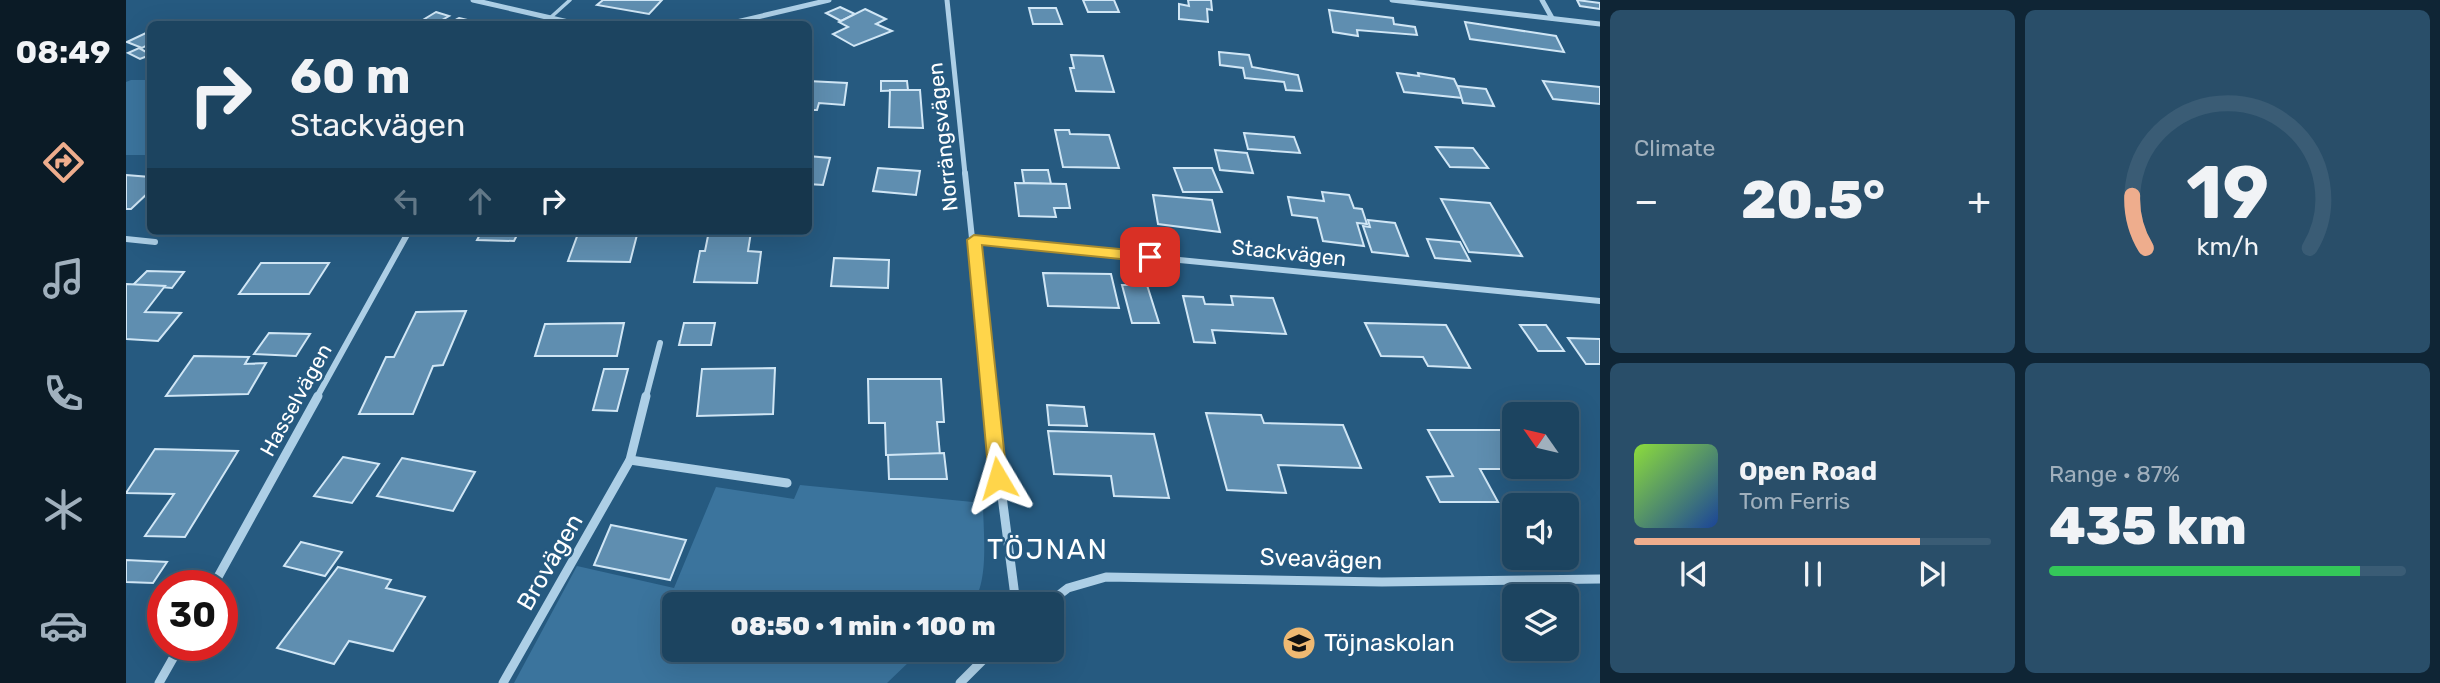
<!DOCTYPE html>
<meta charset="utf-8">
<style>
body{margin:0;font-family:Rubik,sans-serif;background:#294e69;color:#f1f3f6;height:100vh;display:flex;flex-direction:column;font-size:26px;white-space:nowrap}
*{box-sizing:border-box;margin:0}
p{font-size:23px;color:#a0b0bd}
.icon{flex:none;width:38px;height:38px;fill:none;stroke:currentColor;stroke-width:2;stroke-linecap:round;stroke-linejoin:round}
.map{position:relative;flex:1;overflow:hidden}
.side{display:flex;flex-direction:column;gap:10px;padding:10px;background:#0f2535;width:840px}
.side>*{flex:none}
.top-card{position:absolute;left:21px;top:21px;width:665px;height:214px;border-radius:10px;box-shadow:0 7px 28px #0002,0 0 0 2px #3a5c75;background:#1c4460;color:#f1f3f6;overflow:hidden}
.needle{width:46px;rotate:304deg}
.tools{position:absolute;left:1376px;top:402px;display:grid;gap:14px}
.tools a{display:grid;place-items:center;width:77px;height:77px;border-radius:10px;background:#1c4460;box-shadow:0 7px 28px #0002,0 0 0 2px #3a5c75;font-size:35px}
.speed{position:absolute;left:21px;top:570px;display:flex;gap:14px;font-size:35px;font-weight:700;text-align:center}
.speed>*{display:grid;place-content:center;width:91px;height:91px;border-radius:50%;background:#1c4460;box-shadow:0 7px 28px #0002,0 0 0 2px #3a5c75;line-height:1}
.speed .limit{border:10px solid #d22;background:#fff;color:#111}
.pin{position:absolute;display:grid;place-items:center;width:60px;height:60px;color:#fff;margin:-30px;border-radius:14px;box-shadow:0 4px 10px #0006}
.me{position:absolute;width:77px;margin:-38px;rotate:353deg;stroke-linejoin:round;filter:drop-shadow(0 0 5px #0008)}
.turn{display:flex;align-items:center;gap:24px;height:147px;padding:0 28px;font-size:32px}
.turn .icon{width:91px;height:91px;stroke-width:2.5}
.turn b{display:block;font-size:49px;line-height:60px}
.lanes{display:flex;align-items:center;height:66px;padding:0 28px;background:#0003;justify-content:center;gap:35px;direction:ltr}
.lanes .off{opacity:.35}
.big{font-size:52px;font-weight:800;line-height:1.1}
.side .tile{flex:1;display:flex;flex-direction:column;justify-content:center;gap:10px;min-width:0;padding:0 24px;border-radius:10px;background:#294e69}
.side .dial{align-items:center;gap:0}
.dial svg{height:182px;overflow:visible;fill:none;stroke:#3a5c75;stroke-width:7;stroke-linecap:round;text-anchor:middle}
.dial text{fill:#f1f3f6;stroke:none}
.song{display:flex;align-items:center;gap:21px}
.cover{width:84px;height:84px;border-radius:10px;background:linear-gradient(135deg,hsl(90 70% 55%),hsl(220 70% 35%))}
.played{height:7px;border-radius:4px;background:linear-gradient(90deg,#eead8d 80%,#3a5c75 80%)}
.keys{display:flex;justify-content:space-around;direction:ltr}
.heat{display:flex;justify-content:space-between;align-items:center;font-size:38px;direction:ltr}
.charge{height:10px;border-radius:5px;background:linear-gradient(90deg,#34c759 87%,#3a5c75 0)}
.side .tiles{flex:1;display:grid;gap:10px;grid-template-columns:repeat(2,1fr)}
.trip{position:absolute;left:536px;top:592px;width:402px;height:70px;border-radius:10px;background:#1c4460;box-shadow:0 7px 28px #0002,0 0 0 2px #3a5c75;font-weight:800;line-height:70px;text-align:center}
main{display:flex;flex:1;min-height:0}
.menu{display:flex;flex-direction:column;width:126px;justify-content:space-around;align-items:center;background:#0b1b26;color:#a0b0bd}
.menu .icon{width:49px;height:49px}
.menu .on{color:#eead8d}
.menu b{font-size:32px;color:#f1f3f6}
.map>svg:first-child{display:block}
</style>
<main>
<nav class="menu">
<b>08:49</b>
<svg class="icon on" aria-label="directions" viewBox="0 0 24 24"><path d="M12 3l9 9-9 9-9-9zM9 14v-3h6M13 9l2 2-2 2"/></svg>
<svg class="icon" aria-label="music" viewBox="0 0 24 24"><path d="M9 18V5l10-2v13"/><circle cx="6" cy="18" r="3"/><circle cx="16" cy="16" r="3"/></svg>
<svg class="icon" aria-label="phone" viewBox="0 0 24 24"><path d="M5 4h4l2 5-3 2q2 4 5 5l2-3 5 2v4C11 20 4 13 5 4z"/></svg>
<svg class="icon" aria-label="climate" viewBox="0 0 24 24"><path d="M12 3v18M4 7l16 10M4 17L20 7"/></svg>
<svg class="icon" aria-label="car" viewBox="0 0 24 24"><path d="M5 17H2v-5l4-1 3-4h7l3 4 3 1v5h-3M9 17h6M6 11h13"/><circle cx="7" cy="17" r="2"/><circle cx="17" cy="17" r="2"/></svg>
</nav>
<div class="map">
<svg width="1474" height="683" viewBox="0 0 1474 683">
<rect width="100%" height="100%" fill="#265a80"/>
<g fill="#3b749d">
<polygon points="5,80 24,80 24,155 0,155 0,82"/>
<path d="M674,485L857,503C857,529 864,585 845,604H808L804,601L802,604H548V649H778L785,660L761,683H388L451,566L548,588L590,487L668,499Z"/>
</g>
<g fill="#5f8eb0" stroke="#d0e6f5" stroke-width="2">
<polygon points="477,0 536,0 523,14 471,5"/>
<polygon points="957,0 988,0 993,12 962,12"/>
<polygon points="1062,0 1085,0 1086,10 1081,9 1082,22 1053,19 1053,4 1063,6"/>
<polygon points="1451,0 1474,3 1474,9 1454,6"/>
<polygon points="714,7 729,14 715,21 700,13"/>
<polygon points="903,8 930,8 936,24 907,24"/>
<polygon points="739,9 760,19 750,24 766,31 728,46 707,34 722,27 713,22"/>
<polygon points="1203,10 1267,18 1268,24 1289,27 1291,35 1231,30 1232,36 1207,32"/>
<polygon points="310,12 323,16 309,24 292,23"/>
<polygon points="333,18 358,24 322,24"/>
<polygon points="1339,22 1430,36 1438,52 1344,39"/>
<polygon points="24,31 24,44 16,48 1,42"/>
<polygon points="13,48 24,54 24,55 14,59 2,53"/>
<polygon points="1093,52 1123,55 1126,67 1172,75 1176,91 1160,90 1158,82 1119,78 1117,68 1094,65"/>
<polygon points="945,55 977,56 988,92 950,91 944,68 948,68"/>
<polygon points="1271,73 1293,76 1292,73 1328,79 1337,98 1278,92"/>
<polygon points="682,81 721,83 718,105 693,103 691,110 682,110"/>
<polygon points="755,81 781,81 782,90 755,91"/>
<polygon points="1417,81 1474,87 1474,104 1427,99"/>
<polygon points="1332,86 1360,89 1368,106 1337,103"/>
<polygon points="764,90 794,90 797,128 763,127"/>
<polygon points="929,130 943,130 944,134 983,135 993,168 937,167"/>
<polygon points="1118,133 1168,137 1174,153 1122,149"/>
<polygon points="1310,147 1347,148 1362,168 1324,167"/>
<polygon points="1089,150 1121,153 1127,173 1094,170"/>
<polygon points="682,156 704,158 697,185 682,184"/>
<polygon points="752,168 794,171 790,195 747,191"/>
<polygon points="1048,168 1086,168 1096,192 1057,192"/>
<polygon points="896,170 922,170 925,184 898,183"/>
<polygon points="0,175 24,177 24,191 5,209 0,209"/>
<polygon points="889,183 940,184 944,208 928,208 930,217 893,216"/>
<polygon points="1196,192 1223,195 1228,208 1236,209 1241,224 1231,223 1238,246 1197,241 1191,218 1166,215 1162,197 1198,201"/>
<polygon points="1027,195 1086,200 1094,232 1032,224"/>
<polygon points="1315,199 1364,203 1396,256 1343,252"/>
<polygon points="1242,220 1269,223 1282,256 1246,252 1237,226 1244,227"/>
<polygon points="356,231 393,231 388,241 351,240"/>
<polygon points="453,231 512,231 504,262 442,261"/>
<polygon points="583,231 625,232 622,251 635,252 631,283 568,282 574,251 579,251"/>
<polygon points="1301,239 1334,242 1344,261 1309,258"/>
<polygon points="708,258 763,260 762,288 705,286"/>
<polygon points="135,263 203,263 183,294 113,294"/>
<polygon points="21,271 58,272 46,288 7,285"/>
<polygon points="917,273 985,274 993,308 922,306"/>
<polygon points="0,284 39,286 19,312 55,313 32,341 0,339"/>
<polygon points="996,285 1021,285 1033,323 1006,323"/>
<polygon points="1057,296 1077,297 1079,304 1107,305 1105,296 1147,298 1160,334 1086,330 1089,343 1068,342"/>
<polygon points="340,311 317,365 307,366 287,414 233,414 260,357 268,357 290,312"/>
<polygon points="498,323 491,356 409,356 419,324"/>
<polygon points="558,323 589,323 585,345 553,345"/>
<polygon points="1239,323 1320,325 1344,368 1302,366 1297,357 1255,356"/>
<polygon points="1394,325 1420,325 1438,351 1412,351"/>
<polygon points="143,333 184,334 170,356 128,354"/>
<polygon points="1442,338 1474,339 1474,364 1460,364"/>
<polygon points="68,356 123,357 119,364 140,363 122,394 40,396"/>
<polygon points="649,368 647,414 571,416 576,369"/>
<polygon points="478,369 502,369 491,411 467,410"/>
<polygon points="742,379 815,379 818,422 811,422 814,455 760,455 759,423 743,423"/>
<polygon points="921,405 958,407 961,426 923,425"/>
<polygon points="1080,413 1135,415 1138,423 1217,425 1235,468 1152,465 1160,493 1101,490"/>
<polygon points="1302,430 1386,430 1388,467 1411,469 1354,469 1372,502 1314,502 1301,477 1327,476"/>
<polygon points="922,431 1028,434 1043,498 988,496 985,476 928,474"/>
<polygon points="29,449 112,451 59,537 19,536 48,494 0,493"/>
<polygon points="818,453 821,479 763,479 762,455"/>
<polygon points="217,457 253,464 226,503 188,496"/>
<polygon points="276,458 349,472 327,511 251,496"/>
<polygon points="485,525 560,540 544,580 468,565"/>
<polygon points="175,542 216,552 199,576 158,566"/>
<polygon points="0,560 41,562 27,583 0,582"/>
<polygon points="212,567 265,580 260,588 299,597 267,651 223,641 208,664 151,648"/>
</g>
<g fill="none" stroke-linecap="round" stroke-linejoin="round">
<polyline stroke="#adcfe6" stroke-width="3.5" points="424,18 444,0"/>
<g stroke="#adcfe6" stroke-width="5">
<polyline points="347,0 451,24"/>
<polyline points="821,0 839,174"/>
<polyline points="1266,0 1474,24"/>
<polyline points="1416,0 1426,18"/>
<polyline points="602,24 703,0"/>
</g>
<g stroke="#adcfe6" stroke-width="6">
<polyline points="839,173 863,397"/>
<polyline points="0,239 29,242"/>
<polyline points="848,240 1474,301"/>
<polyline points="191,397 283,231"/>
<polyline points="520,397 534,343"/>
</g>
<g stroke="#adcfe6" stroke-width="9">
<polyline points="863,396 890,604"/>
<polyline points="504,460 661,483"/>
<polyline points="87,586 192,396"/>
<polyline points="921,604 942,588 980,577 1256,582 1474,579"/>
<polyline points="33,683 54,646"/>
<polyline points="377,683 504,460 520,396"/>
<polyline points="834,683 868,649"/>
</g>
</g>
<polygon fill="#ffd54a" stroke="#a68a30" stroke-width="2" points="848,235 1024,252 1032,257 1024,262 856,245 881,478 879,484 872,486 866,484 863,478 841,240"/>
<defs>
<symbol id="school-disc" viewBox="-11 -11 22 22"><circle r="9.5" fill="#efb972" stroke="#265a80"/><path d="M0-5L7-2L0 1L-7-2ZM-4 1L0 2.5L4 1V4Q0 6-4 4Z" fill="#111"/></symbol>
</defs>
<g fill-rule="evenodd">
<use href="#school-disc" x="1154" y="624" width="38" height="38"/>
</g>
<g text-anchor="middle" stroke-width="5" stroke-linejoin="round" paint-order="stroke">
<g font-size="21" fill="#fff" stroke="#265a80">
<text transform="translate(817 137) rotate(-96)" y="7">Norrängsvägen</text>
<text transform="translate(1163 253) rotate(6)" y="7">Stackvägen</text>
<text transform="translate(170 400) rotate(-61)" y="7">Hasselvägen</text>
</g>
<g font-size="24" fill="#fff" stroke="#265a80">
<text transform="translate(1195 559) rotate(2)" y="8">Sveavägen</text>
<text transform="translate(424 562) rotate(-60)" y="8">Brovägen</text>
</g>
<g font-size="24" fill="#fff" stroke="#265a80" text-anchor="start">
<text x="1198" y="651">Töjnaskolan</text>
</g>
<g font-size="28" letter-spacing="2" fill="#fff" stroke="#265a80">
<text x="922" y="559">TÖJNAN</text>
</g>
</g>
</svg>
<div class="tools">
<a><svg class="needle" viewBox="-14 -14 28 28"><path d="M0-13l5 13h-10z" fill="#e53935"/><path d="M0 13l5-13h-10z" fill="#a0b0bd"/></svg></a>
<a><svg class="icon" aria-label="sound" viewBox="0 0 24 24"><path d="M4 9h4l5-4v14l-5-4H4zM17 9q2 3 0 6"/></svg></a>
<a><svg class="icon" aria-label="layers" viewBox="0 0 24 24"><path d="M12 4l9 5-9 5-9-5zM3 14l9 5 9-5"/></svg></a>
</div>
<div class="speed"><div class="limit">30</div></div>
<div class="pin" style="left:1024px;top:257px;background:#d93025"><svg class="icon" aria-label="arrive" viewBox="0 0 24 24"><path d="M6 21V4h12l-3 4 3 4H6"/></svg></div>
<svg class="me" style="left:872px;top:478px" viewBox="-20 -20 40 40"><path d="M0-17L14 15 0 8-14 15z" fill="#ffd54a" stroke="#fff" stroke-width="4"/></svg>
<div class="trip">08:50 · 1 min · 100 m</div>
<div class="top-card">
<div class="turn"><svg class="icon" aria-label="right" viewBox="0 0 24 24"><path d="M7 20v-9h11M14 6l5 5-5 5"/></svg><div><b>60 m</b>Stackvägen</div></div>
<div class="lanes"><svg class="icon off" aria-label="left" viewBox="0 0 24 24"><path d="M17 20v-9H6M10 6l-5 5 5 5"/></svg><svg class="icon off" aria-label="ahead" viewBox="0 0 24 24"><path d="M12 20V5M6 11l6-6 6 6"/></svg><svg class="icon" aria-label="right" viewBox="0 0 24 24"><path d="M7 20v-9h11M14 6l5 5-5 5"/></svg></div>
</div>
</div>
<section class="side">
<div class="tiles">
<div class="tile"><p>Climate</p>
<div class="heat"><a>−</a><b class="big">20.5°</b><a>+</a></div>
</div>
<div class="tile dial"><svg viewBox="0 0 100 80">
<path d="M14 69A42 42 0 1 1 86 69"/>
<path d="M14 69A42 42 0 0 1 8 46" stroke="#eead8d"/>
<text x="50" y="56" font-size="32" font-weight="700">19</text>
<text x="50" y="72" font-size="11">km/h</text>
</svg></div>
<div class="tile">
<div class="song"><i class="cover"></i><div><b>Open Road</b><p>Tom Ferris</p></div></div>
<div class="played"></div>
<div class="keys"><svg class="icon" aria-label="previous" viewBox="0 0 24 24"><path d="M18 5L8 12l10 7zM5 5v14"/></svg><svg class="icon" aria-label="pause" viewBox="0 0 24 24"><path d="M8 5v14M16 5v14"/></svg><svg class="icon" aria-label="next" viewBox="0 0 24 24"><path d="M6 5l10 7-10 7zM19 5v14"/></svg></div>
</div>
<div class="tile"><p>Range · 87%</p><b class="big">435 km</b><div class="charge"></div></div>
</div>
</section>
</main>
